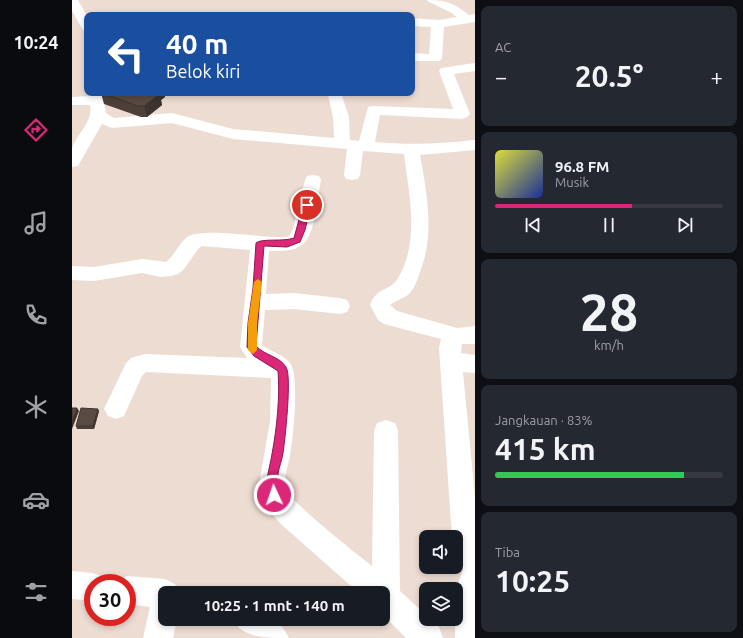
<!DOCTYPE html>
<html lang="id">
<meta charset="utf-8">
<style>
body{margin:0;font-family:Ubuntu,sans-serif;background:#242831;color:#f1f3f6;height:100vh;display:flex;flex-direction:column;font-size:15px;white-space:nowrap}
*{box-sizing:border-box;margin:0}
p{font-size:13px;color:#9ea1a6}
.icon{flex:none;width:22px;height:22px;fill:none;stroke:currentColor;stroke-width:2;stroke-linecap:round;stroke-linejoin:round}
.map{position:relative;flex:1;overflow:hidden}
.panel{display:flex;flex-direction:column;gap:6px;padding:6px;background:#0d0f14;width:268px}
.panel>*{flex:none}
.guide{position:absolute;left:12px;top:12px;width:331px;height:84px;border-radius:8px;box-shadow:0 2px 6px #0003;background:#1a4fa0;color:#fff;overflow:hidden}
.buttons{position:absolute;left:347px;top:530px;display:grid;gap:8px}
.buttons a{display:grid;place-items:center;width:44px;height:44px;border-radius:8px;background:#171b24;box-shadow:0 2px 6px #0003;font-size:20px}
.speed{position:absolute;left:12px;top:574px;display:flex;gap:8px;font-size:20px;font-weight:700;text-align:center}
.speed>*{display:grid;place-content:center;width:52px;height:52px;border-radius:50%;background:#171b24;box-shadow:0 2px 6px #0003;line-height:1}
.speed .limit{border:6px solid #d22;background:#fff;color:#111}
.pin{position:absolute;display:grid;place-items:center;width:34px;height:34px;color:#fff;margin:-17px;border:2px solid #fff;border-radius:50%;box-shadow:0 1px 4px #0007}
.me{position:absolute;width:44px;margin:-22px;rotate:357deg;stroke-linejoin:round;filter:drop-shadow(0 0 3px #0008)}
.turn{display:flex;align-items:center;gap:14px;height:84px;padding:0 16px;font-size:18px}
.turn .icon{width:52px;height:52px;stroke-width:2.5}
.turn b{display:block;font-size:28px;line-height:34px}
.big{font-size:30px;font-weight:700;line-height:1.1}
.panel .card{flex:1;display:flex;flex-direction:column;justify-content:center;gap:6px;min-width:0;padding:0 14px;border-radius:8px;background:#242831}
.panel .dial{align-items:center;gap:0}
.dial b{font-size:52px;line-height:1}
.song{display:flex;align-items:center;gap:12px}
.cover{width:48px;height:48px;border-radius:6px;background:linear-gradient(135deg,hsl(60 70% 55%),hsl(230 70% 35%))}
.played{height:4px;border-radius:2px;background:linear-gradient(90deg,#db2777 60%,#363941 60%)}
.keys{display:flex;justify-content:space-around;direction:ltr}
.heat{display:flex;justify-content:space-between;align-items:center;font-size:22px;direction:ltr}
.charge{height:6px;border-radius:3px;background:linear-gradient(90deg,#34c759 83%,#363941 0)}
.trip{position:absolute;left:86px;top:586px;width:232px;height:40px;border-radius:8px;background:#171b24;box-shadow:0 2px 6px #0003;font-weight:700;line-height:40px;text-align:center}
main{display:flex;flex:1;min-height:0}
.tabs{display:flex;flex-direction:column;width:72px;justify-content:space-around;align-items:center;background:#090b0e;color:#9ea1a6}
.tabs .icon{width:28px;height:28px}
.tabs .current{color:#db2777}
.tabs b{font-size:18px;color:#f1f3f6}
.map>svg:first-child{display:block}
</style>
<main>
<nav class="tabs">
<b>10:24</b>
<svg class="icon current" aria-label="directions" viewBox="0 0 24 24"><path d="M12 3l9 9-9 9-9-9zM9 14v-3h6M13 9l2 2-2 2"/></svg>
<svg class="icon" aria-label="music" viewBox="0 0 24 24"><path d="M9 18V5l10-2v13"/><circle cx="6" cy="18" r="3"/><circle cx="16" cy="16" r="3"/></svg>
<svg class="icon" aria-label="phone" viewBox="0 0 24 24"><path d="M5 4h4l2 5-3 2q2 4 5 5l2-3 5 2v4C11 20 4 13 5 4z"/></svg>
<svg class="icon" aria-label="climate" viewBox="0 0 24 24"><path d="M12 3v18M4 7l16 10M4 17L20 7"/></svg>
<svg class="icon" aria-label="car" viewBox="0 0 24 24"><path d="M5 17H2v-5l4-1 3-4h7l3 4 3 1v5h-3M9 17h6M6 11h13"/><circle cx="7" cy="17" r="2"/><circle cx="17" cy="17" r="2"/></svg>
<svg class="icon" aria-label="filters" viewBox="0 0 24 24"><path d="M4 7h16M4 17h16"/><circle cx="9" cy="7" r="2"/><circle cx="15" cy="17" r="2"/></svg>
</nav>
<div class="map">
<svg width="403" height="638" viewBox="0 0 403 638">
<rect width="100%" height="100%" fill="#eddcd2"/>
<g fill="none" stroke-linecap="round" stroke-linejoin="round">
<g fill="#fff" fill-rule="evenodd">
<polygon points="0,0 6,0 15,16 15,31 11,30 0,11"/>
<path d="M355,0C374,0 382,3 397,15L403,14V22L372,27L370,58L368,61H340V53L357,54L359,27L340,26V18L366,20L385,17L378,12L357,2Z"/>
<path d="M403,63V71L382,74L398,114L395,117L390,119L308,115L303,142C337,145 369,144 403,140V150L348,155C355,194 363,234 348,272C346,279 342,289 337,294C331,299 324,300 318,305L325,311L385,328L403,326V344H390L389,353L403,355V373L391,372L403,497V638H383L384,589L391,570L384,553V537H380L379,523L367,348L369,339L312,324L306,320L298,305C305,286 318,292 326,278C348,242 337,194 332,154L291,151L288,175L286,179L280,180L274,179L272,175L275,149L161,139L100,123L40,128L30,124L6,166L0,167C0,161 0,153 0,148C6,132 21,123 18,105H0V97L17,96V93H31L34,113L42,118L100,113L161,129L262,138L261,117L256,95L257,93H269L277,117L278,140L287,141L296,107L301,106L381,109L367,71L369,68Z"/>
<path d="M241,175L247,176L249,180C246,195 243,237 230,245C221,252 207,251 197,251L194,294L222,293L268,298L275,300L278,306L275,312L268,314L222,309L193,310L190,345C198,351 212,355 218,363C228,376 221,439 218,456C216,467 211,479 214,489C217,501 286,555 300,566L302,431L305,423L314,420L323,423L326,431L328,591L354,615V619H358L367,627L371,638H334L311,615V593H287L210,525L198,512L190,497L188,489V478L198,421L199,378L74,372L70,376L52,416L44,419L36,416L32,409L54,363L59,358L73,354L175,358L168,347L178,250L130,246L127,248L112,269L106,274L99,276L88,277L70,273L22,281L0,280V266L22,267L70,259L94,262C102,256 106,245 114,238C128,226 192,239 215,237L218,235L221,229L233,180L235,176Z"/>
<polygon points="0,571 21,573 31,577 34,583 21,583 21,601 0,599"/>
<polygon points="55,576 93,579 103,584 107,593 93,593 93,619 105,619 101,638 71,638 78,607 55,604 55,583 43,583 45,580"/>
<path d="M160,619C184,619 206,612 217,638C193,638 171,638 160,619Z"/>
</g>
</g>
<g fill="#4d403a">
<polygon points="29,93 93,93 93,97 89,100 90,105 75,117 69,117 32,104"/>
<polygon points="27,411 22,429 5,429 4,426"/>
</g>
<g fill="#3e342f">
<polygon points="83,93 93,93 93,97 89,100 90,105 75,117 72,106"/>
<polygon points="5,408 7,411 0,429 0,422"/>
<polygon points="26,409 27,411 22,429 21,426"/>
</g>
<g fill="#594b43" stroke="#3e342f">
<polygon points="30,93 85,93 88,94 72,106 66,106"/>
<polygon points="0,408 5,408 0,422"/>
<polygon points="9,408 26,409 21,426 4,426"/>
</g>
<path fill="#db2777" stroke="#8e194d" d="M235,202L239,205L233,230L228,242L215,247L192,246L184,346C192,355 207,356 214,367C220,376 213,440 211,453C210,460 207,467 206,474C206,482 209,491 206,499L202,500L198,499C191,484 198,468 200,454C205,427 208,397 206,371L182,356L175,347L176,323L181,288L184,243C189,238 211,242 222,238L231,205Z"/>
<polygon fill="#f59e0b" points="186,279 190,282 185,323 185,350 181,354 176,350 176,323 182,282"/>
</svg>
<div class="buttons">
<a><svg class="icon" aria-label="sound" viewBox="0 0 24 24"><path d="M4 9h4l5-4v14l-5-4H4zM17 9q2 3 0 6"/></svg></a>
<a><svg class="icon" aria-label="layers" viewBox="0 0 24 24"><path d="M12 4l9 5-9 5-9-5zM3 14l9 5 9-5"/></svg></a>
</div>
<div class="speed"><div class="limit">30</div></div>
<div class="pin" style="left:235px;top:205px;background:#d93025"><svg class="icon" aria-label="arrive" viewBox="0 0 24 24"><path d="M6 21V4h12l-3 4 3 4H6"/></svg></div>
<svg class="me" style="left:202px;top:495px" viewBox="-20 -20 40 40"><circle r="17" fill="#db2777" stroke="#fff" stroke-width="3"/><path d="M0-11L8 9 0 5-8 9z" fill="#fff"/></svg>
<div class="trip">10:25 · 1 mnt · 140 m</div>
<div class="guide">
<div class="turn"><svg class="icon" aria-label="left" viewBox="0 0 24 24"><path d="M17 20v-9H6M10 6l-5 5 5 5"/></svg><div><b>40 m</b>Belok kiri</div></div>
</div>
</div>
<section class="panel">
<div class="card"><p>AC</p>
<div class="heat"><a>−</a><b class="big">20.5°</b><a>+</a></div>
</div>
<div class="card">
<div class="song"><i class="cover"></i><div><b>96.8 FM</b><p>Musik</p></div></div>
<div class="played"></div>
<div class="keys"><svg class="icon" aria-label="previous" viewBox="0 0 24 24"><path d="M18 5L8 12l10 7zM5 5v14"/></svg><svg class="icon" aria-label="pause" viewBox="0 0 24 24"><path d="M8 5v14M16 5v14"/></svg><svg class="icon" aria-label="next" viewBox="0 0 24 24"><path d="M6 5l10 7-10 7zM19 5v14"/></svg></div>
</div>
<div class="card dial"><b>28</b><p>km/h</p></div>
<div class="card"><p>Jangkauan · 83%</p><b class="big">415 km</b><div class="charge"></div></div>
<div class="card"><p>Tiba</p><b class="big">10:25</b></div>
</section>
</main>
